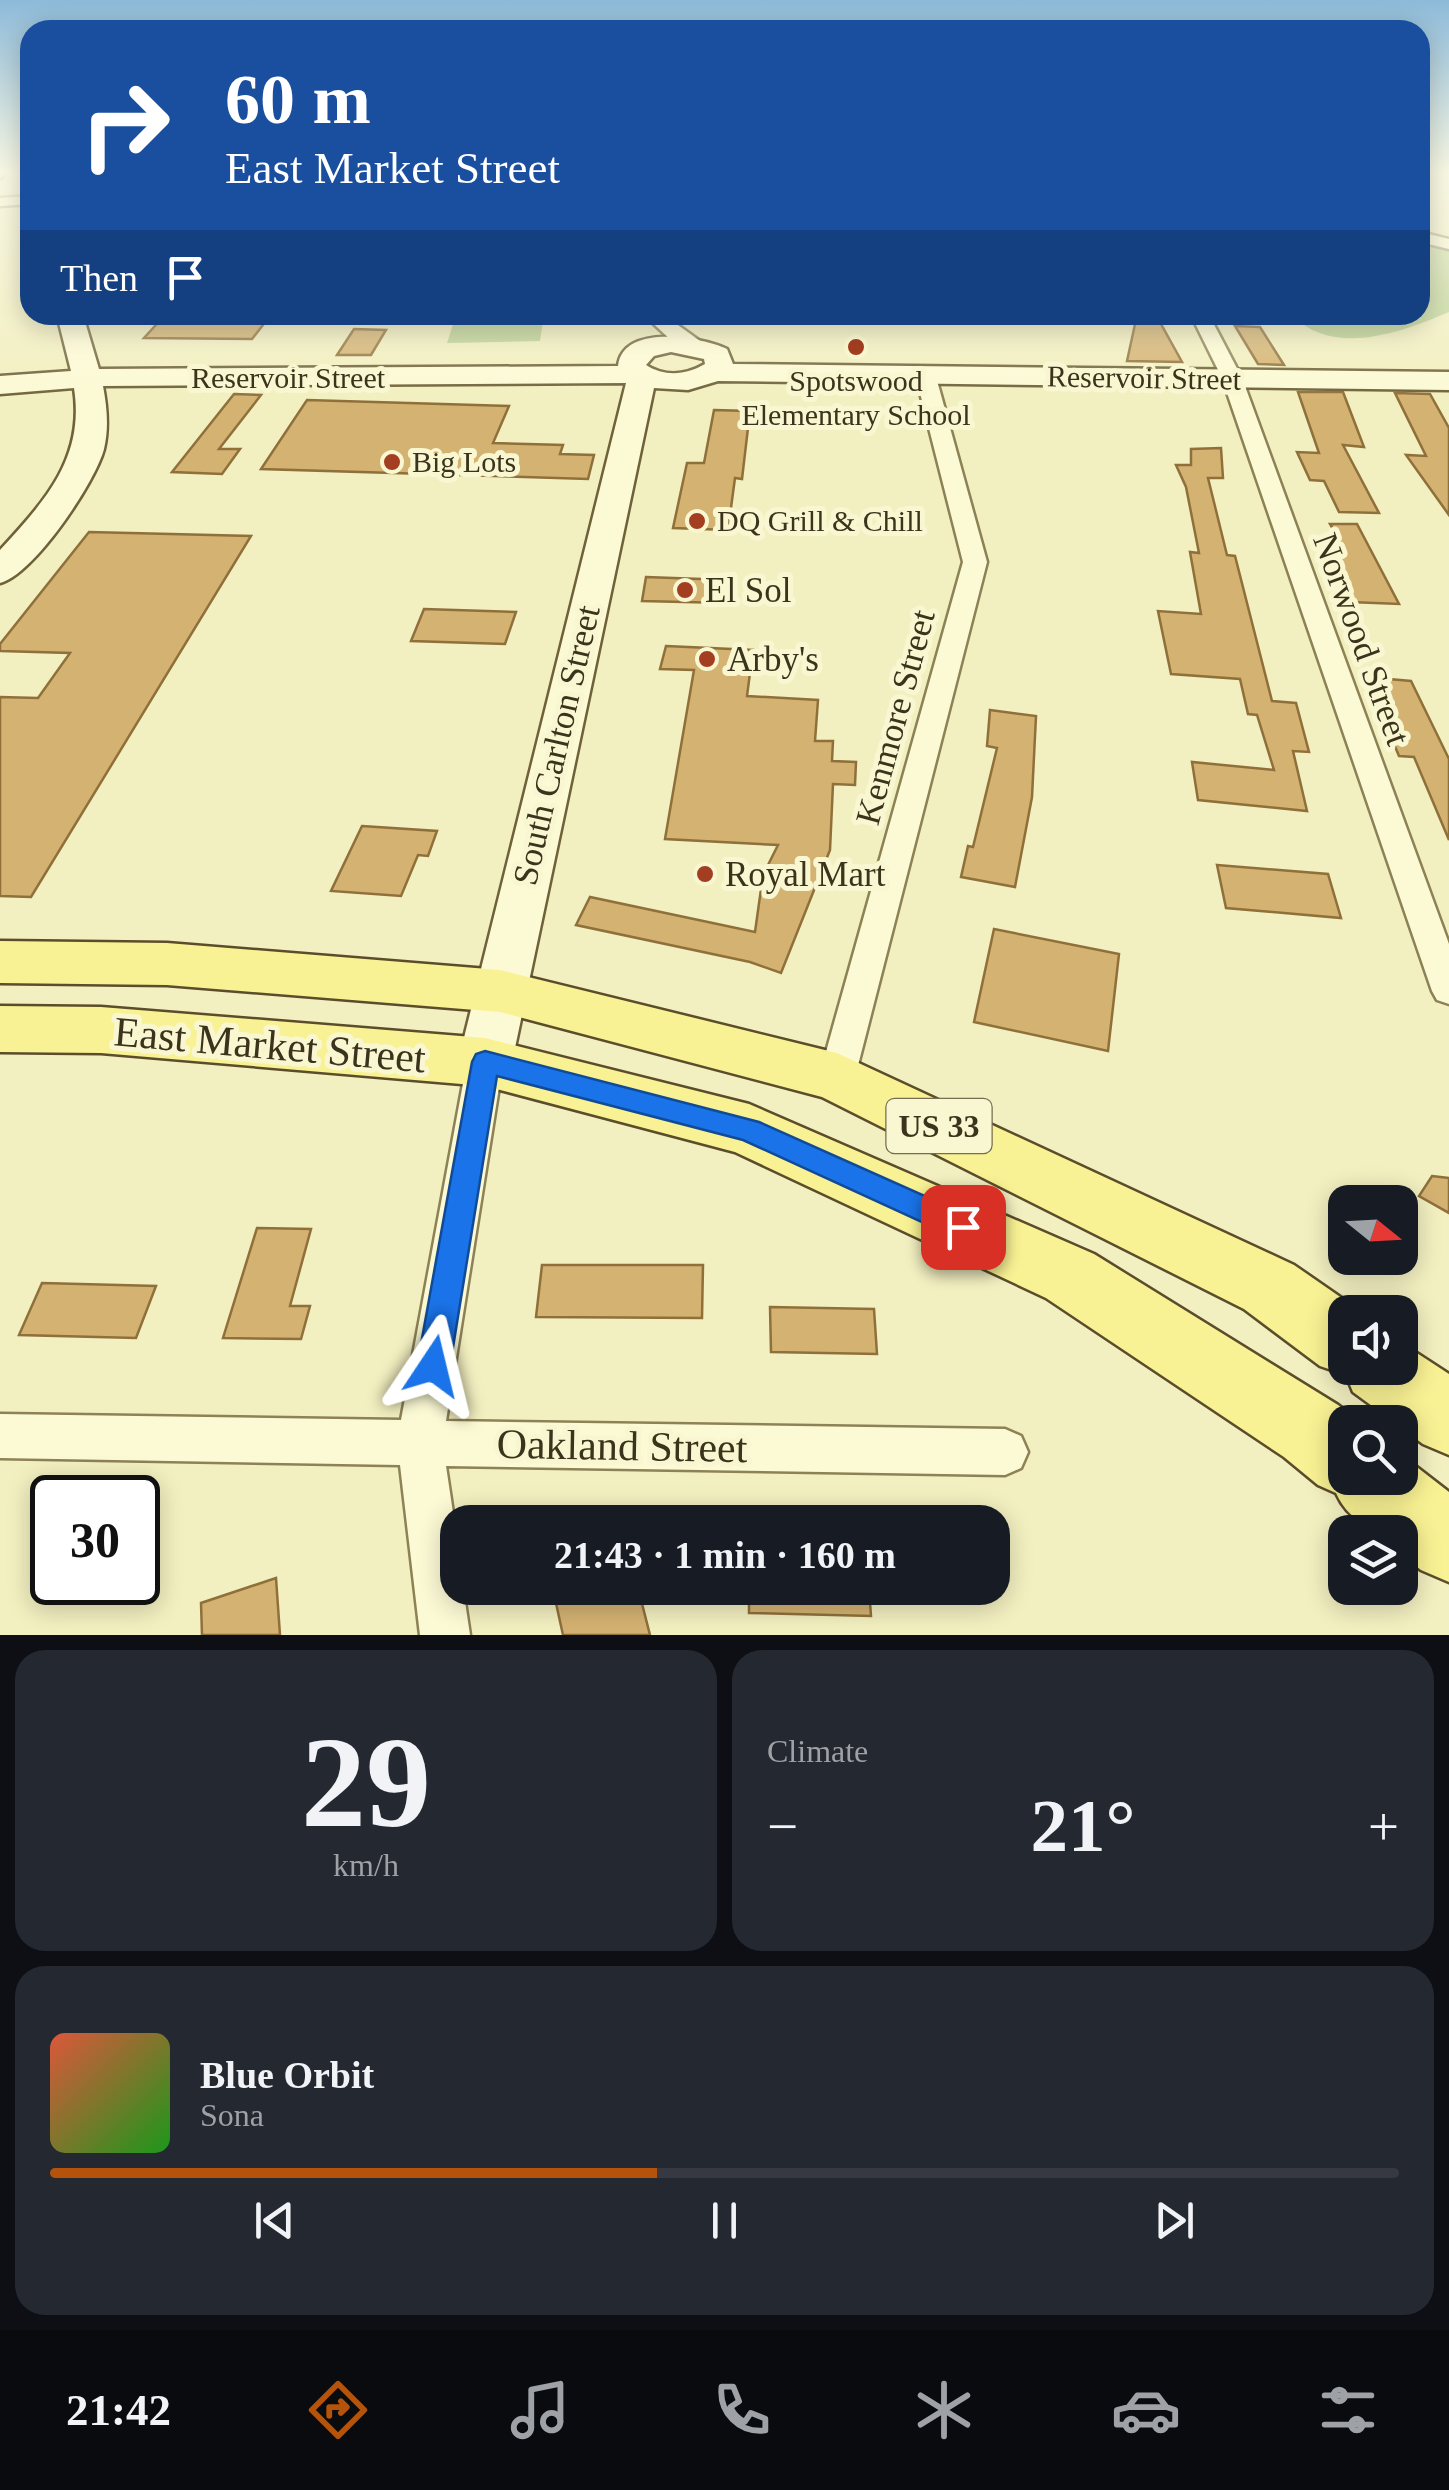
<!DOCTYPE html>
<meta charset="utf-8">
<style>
body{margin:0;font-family:Georgia,serif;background:#242831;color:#f1f3f6;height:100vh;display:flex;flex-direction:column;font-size:38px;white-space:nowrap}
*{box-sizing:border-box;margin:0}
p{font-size:32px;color:#9ea1a6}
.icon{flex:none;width:55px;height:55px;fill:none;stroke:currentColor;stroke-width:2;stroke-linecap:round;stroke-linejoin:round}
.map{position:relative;height:1635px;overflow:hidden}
.drawer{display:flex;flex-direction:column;gap:15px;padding:15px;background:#0d0f14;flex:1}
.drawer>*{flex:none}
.guide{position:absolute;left:20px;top:20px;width:1410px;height:305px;border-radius:30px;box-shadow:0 5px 25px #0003;background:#1a4fa0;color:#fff;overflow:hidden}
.needle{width:65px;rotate:108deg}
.controls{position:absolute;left:1328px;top:1185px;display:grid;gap:20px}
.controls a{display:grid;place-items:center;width:90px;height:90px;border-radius:20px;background:#171b24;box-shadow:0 5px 25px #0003;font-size:50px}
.speed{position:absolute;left:30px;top:1475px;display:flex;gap:20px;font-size:50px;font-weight:700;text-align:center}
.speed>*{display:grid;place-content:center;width:130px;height:130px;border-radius:50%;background:#171b24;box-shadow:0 5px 25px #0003;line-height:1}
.speed .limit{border:5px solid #111;border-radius:15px;background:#fff;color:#111}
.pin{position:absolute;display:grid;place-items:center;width:85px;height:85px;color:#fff;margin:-42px;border-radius:20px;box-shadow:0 5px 15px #0006}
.me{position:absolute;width:110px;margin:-55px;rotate:10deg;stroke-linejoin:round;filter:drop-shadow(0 0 8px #0008)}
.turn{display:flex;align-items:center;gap:35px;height:210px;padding:0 40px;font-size:45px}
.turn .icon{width:130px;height:130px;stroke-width:2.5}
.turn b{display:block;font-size:70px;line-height:85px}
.then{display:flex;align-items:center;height:95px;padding:0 40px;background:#0003;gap:20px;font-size:38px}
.big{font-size:75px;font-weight:700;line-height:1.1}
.drawer .card{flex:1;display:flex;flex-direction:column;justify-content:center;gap:15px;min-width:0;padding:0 35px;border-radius:30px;background:#242831}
.drawer .dial{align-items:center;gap:0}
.dial b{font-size:130px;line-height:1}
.song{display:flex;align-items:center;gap:30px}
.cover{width:120px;height:120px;border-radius:15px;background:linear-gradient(135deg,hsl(10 70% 55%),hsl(120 70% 35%))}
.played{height:10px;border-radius:5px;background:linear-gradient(90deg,#b45309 45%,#363941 45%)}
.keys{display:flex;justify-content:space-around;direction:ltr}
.heat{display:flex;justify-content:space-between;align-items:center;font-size:55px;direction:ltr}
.drawer .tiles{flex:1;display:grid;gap:15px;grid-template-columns:1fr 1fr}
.card:last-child{grid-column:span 2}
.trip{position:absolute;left:440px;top:1505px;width:570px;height:100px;border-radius:30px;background:#171b24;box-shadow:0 5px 25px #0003;font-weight:700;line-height:100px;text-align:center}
.tab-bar{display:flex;height:160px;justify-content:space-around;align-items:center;background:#090b0e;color:#9ea1a6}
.tab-bar .icon{width:70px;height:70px}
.tab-bar .selected{color:#b45309}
.tab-bar b{font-size:45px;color:#f1f3f6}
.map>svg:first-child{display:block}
</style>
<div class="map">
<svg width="1449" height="1635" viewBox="0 0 1449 1635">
<rect width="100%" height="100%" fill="#f2efc0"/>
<g fill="#bbd193">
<path d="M1420,244L1449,250V312C1402,332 1334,358 1292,315H1420Z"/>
<polygon points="456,315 544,315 540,341 447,343"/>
</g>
<g fill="#d4b272" stroke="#8f703a" stroke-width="2.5">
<polygon points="165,315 236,315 270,316 252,339 144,338"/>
<polygon points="1137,315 1156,315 1182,362 1127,361"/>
<polygon points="1235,326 1260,327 1284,365 1258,364"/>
<polygon points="354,329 386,330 371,355 337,355"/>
<polygon points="1298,392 1343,392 1364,447 1343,445 1379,513 1339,512 1324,481 1310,480 1297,452 1319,453"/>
<polygon points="1395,393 1430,394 1449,428 1449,515 1406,455 1426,456"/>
<polygon points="234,394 261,395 219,449 240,449 222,474 172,472"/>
<polygon points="307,400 509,406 493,443 563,445 560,454 594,455 588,479 261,469"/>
<polygon points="714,410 750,411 742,479 735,478 728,530 673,528 687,463 704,463"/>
<polygon points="1221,448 1223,478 1208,478 1227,555 1235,556 1272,701 1296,703 1309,752 1293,751 1307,811 1198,800 1192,762 1274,770 1257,715 1248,714 1240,679 1171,674 1158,611 1201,614 1190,552 1199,553 1186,487 1176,465 1191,465 1191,449"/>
<polygon points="1330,524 1357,524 1399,604 1350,602 1323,543 1341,543"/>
<polygon points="89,532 251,536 31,897 0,896 0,697 38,698 70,653 0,651 0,644"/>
<polygon points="646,577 728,580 726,603 642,601"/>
<polygon points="424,609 516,612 505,644 411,641"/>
<polygon points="666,646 753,650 747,696 818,700 815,741 833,741 832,761 856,762 855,785 833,784 830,850 781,973 750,962 576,925 590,897 755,932 763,875 778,845 665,839 694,670 660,669"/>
<polygon points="1366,677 1411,681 1449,759 1449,840 1414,757 1399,756"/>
<polygon points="990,710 1036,716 1032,797 1015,887 961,877 968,846 973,847 997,748 987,746"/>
<polygon points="362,826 437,831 428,856 418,855 401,896 331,891"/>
<polygon points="1217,865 1328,874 1341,918 1226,908"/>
<polygon points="994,929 1119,954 1108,1051 974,1022"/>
<polygon points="1432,1176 1449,1178 1449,1213 1419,1196"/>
<polygon points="257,1228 311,1229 290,1306 310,1306 301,1339 223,1338"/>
<polygon points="542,1265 703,1265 702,1318 536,1317"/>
<polygon points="42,1283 156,1286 136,1338 19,1335"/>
<polygon points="770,1307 874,1309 877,1354 771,1352"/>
<polygon points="276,1578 280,1635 202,1635 201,1603"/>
<polygon points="573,1588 638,1588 650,1635 563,1635 554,1594"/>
<polygon points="749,1588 869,1588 871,1616 749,1613"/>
</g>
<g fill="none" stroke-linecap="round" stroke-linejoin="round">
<defs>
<g id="street">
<polygon points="30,196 30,204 0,206 0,198"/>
<polygon points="1420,232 1449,239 1449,249 1420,242"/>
<polygon points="644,315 664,315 707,346 698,352 672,341"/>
<polygon points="1191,315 1209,315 1242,378 1449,944 1449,1004 1437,1000 1432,991 1222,378"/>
<polygon points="926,371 936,377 987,562 855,1077 850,1087 837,1091 824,1087 819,1077 963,562 916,377"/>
<polygon points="485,1048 498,1052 503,1062 446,1421 1005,1429 1021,1436 1028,1452 1021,1468 1005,1475 446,1466 458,1546 458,1588 463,1588 470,1635 420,1635 400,1465 0,1458 0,1414 401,1420 467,1062 472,1052"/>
</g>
<path id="secondary" d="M57,315H83L99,369L618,366C623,323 701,337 727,349L733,364L1449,372V390L718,381L688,390L654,388L512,1062L504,1077L485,1083L466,1077L458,1062L626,383L103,386C107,407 109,428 104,449C95,483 33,575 0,583V550C45,501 85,458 74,388L0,394V376L71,371ZM671,352L704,359L705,364C686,375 665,377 646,365L654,356Z"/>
<g id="primary">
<polygon points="0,941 167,943 500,970 837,1053 1294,1265 1362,1312 1345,1312 1345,1368 1400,1368 1400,1342 1449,1374 1449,1455 1423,1444 1400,1427 1400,1422 1394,1422 1353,1392 1346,1375 1320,1366 1244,1309 822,1097 500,1012 167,985 0,983"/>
<path d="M0,1006L101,1007L485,1038L749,1104L1094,1254L1338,1405L1361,1422H1345V1478H1400V1454L1449,1492V1582L1421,1570L1400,1553V1532C1372,1532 1348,1520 1336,1493L1318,1485L1284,1457L1046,1298L735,1152L485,1086L101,1053L0,1052Z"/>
</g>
</defs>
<use href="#street" stroke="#8d8156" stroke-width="5"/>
<use href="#secondary" stroke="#6f6139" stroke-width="5"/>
<use href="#primary" stroke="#5b4d2b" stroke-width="5"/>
<use href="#street" fill="#fcfad5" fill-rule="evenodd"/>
<use href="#secondary" fill="#fcfad5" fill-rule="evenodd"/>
<use href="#primary" fill="#f9f294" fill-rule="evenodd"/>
<polyline stroke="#3c331c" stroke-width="4" stroke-dasharray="9 9" stroke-linecap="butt" points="0,180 8,173"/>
</g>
<linearGradient id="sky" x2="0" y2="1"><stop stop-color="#8dbad9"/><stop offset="0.43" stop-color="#f9f8e3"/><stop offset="1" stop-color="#f9f8e3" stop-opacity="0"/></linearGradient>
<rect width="1449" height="402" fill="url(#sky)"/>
<polygon fill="#1a73e8" stroke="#114b97" stroke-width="2.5" points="485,1051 759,1122 974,1218 978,1227 974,1237 963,1241 743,1140 497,1076 450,1366 445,1377 433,1381 422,1377 417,1366 472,1062 476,1054"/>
<g fill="#a33e20" stroke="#f9f7d1" stroke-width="4">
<circle cx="856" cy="347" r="10"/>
<circle cx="392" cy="462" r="10"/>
<circle cx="697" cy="521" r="10"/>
<circle cx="685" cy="590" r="10"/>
<circle cx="707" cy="659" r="10"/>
<circle cx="705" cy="874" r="10"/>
</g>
<g text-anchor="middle" stroke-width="10" stroke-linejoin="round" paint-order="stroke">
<g font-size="30" fill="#3c331c" stroke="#f9f7d1">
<text x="288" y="388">Reservoir Street</text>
<text transform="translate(1144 378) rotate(1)" y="10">Reservoir Street</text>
</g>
<g font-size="30" fill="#3c331c" stroke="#f9f7d1" text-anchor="start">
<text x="856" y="391" text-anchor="middle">Spotswood<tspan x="856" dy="34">Elementary School</tspan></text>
<text x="412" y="472">Big Lots</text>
<text x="717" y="531">DQ Grill &amp; Chill</text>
</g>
<rect fill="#f9f7d1" stroke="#756e52" stroke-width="2.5" x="886.5" y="1099" width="105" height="54" rx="8"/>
<g font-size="32" font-weight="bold" fill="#3c331c">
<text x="939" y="1137">US 33</text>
</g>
<g font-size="35" fill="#3c331c" stroke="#f9f7d1" text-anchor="start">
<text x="705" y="602">El Sol</text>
<text x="727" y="671">Arby's</text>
<text x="725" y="886">Royal Mart</text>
</g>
<g font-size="35" fill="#3c331c" stroke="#f9f7d1">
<text transform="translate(1362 639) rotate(70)" y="12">Norwood Street</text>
<text transform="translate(895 717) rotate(-75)" y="12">Kenmore Street</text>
<text transform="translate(556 745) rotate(-77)" y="12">South Carlton Street</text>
</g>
<g font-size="42" fill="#3c331c" stroke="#f9f7d1">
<text transform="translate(270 1044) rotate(5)" y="15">East Market Street</text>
<text transform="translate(622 1445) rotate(1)" y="15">Oakland Street</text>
</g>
</g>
</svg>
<div class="controls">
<a><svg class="needle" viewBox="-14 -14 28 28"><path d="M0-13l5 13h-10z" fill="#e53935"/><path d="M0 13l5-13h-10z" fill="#9ea1a6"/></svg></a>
<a><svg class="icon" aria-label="sound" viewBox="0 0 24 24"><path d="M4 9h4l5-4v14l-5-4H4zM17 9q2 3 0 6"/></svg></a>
<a><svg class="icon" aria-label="search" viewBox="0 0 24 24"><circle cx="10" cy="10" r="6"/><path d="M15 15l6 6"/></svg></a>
<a><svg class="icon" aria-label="layers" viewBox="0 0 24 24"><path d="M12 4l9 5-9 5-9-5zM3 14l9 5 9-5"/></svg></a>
</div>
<div class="speed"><div class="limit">30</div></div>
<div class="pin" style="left:963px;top:1227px;background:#d93025"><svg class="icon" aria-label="arrive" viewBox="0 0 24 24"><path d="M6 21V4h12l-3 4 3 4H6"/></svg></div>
<svg class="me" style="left:433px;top:1366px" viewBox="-20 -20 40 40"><path d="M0-17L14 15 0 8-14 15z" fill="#1a73e8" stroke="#fff" stroke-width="4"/></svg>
<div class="trip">21:43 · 1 min · 160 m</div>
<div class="guide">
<div class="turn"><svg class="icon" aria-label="right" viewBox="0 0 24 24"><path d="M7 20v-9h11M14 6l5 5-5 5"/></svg><div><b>60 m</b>East Market Street</div></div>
<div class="then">Then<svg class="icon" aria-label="arrive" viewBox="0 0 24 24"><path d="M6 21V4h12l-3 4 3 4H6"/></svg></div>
</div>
</div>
<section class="drawer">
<div class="tiles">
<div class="card dial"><b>29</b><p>km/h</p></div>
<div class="card"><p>Climate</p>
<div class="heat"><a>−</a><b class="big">21°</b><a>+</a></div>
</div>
<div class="card">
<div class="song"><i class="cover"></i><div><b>Blue Orbit</b><p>Sona</p></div></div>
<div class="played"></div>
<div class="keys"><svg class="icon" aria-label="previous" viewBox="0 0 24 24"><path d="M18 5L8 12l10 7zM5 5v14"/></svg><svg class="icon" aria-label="pause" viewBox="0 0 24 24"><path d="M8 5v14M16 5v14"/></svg><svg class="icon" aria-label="next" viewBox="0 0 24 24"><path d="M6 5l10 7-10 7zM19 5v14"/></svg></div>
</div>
</div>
</section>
<nav class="tab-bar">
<b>21:42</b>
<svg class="icon selected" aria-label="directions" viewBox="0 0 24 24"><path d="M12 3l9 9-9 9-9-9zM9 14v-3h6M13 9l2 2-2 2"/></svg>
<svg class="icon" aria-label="music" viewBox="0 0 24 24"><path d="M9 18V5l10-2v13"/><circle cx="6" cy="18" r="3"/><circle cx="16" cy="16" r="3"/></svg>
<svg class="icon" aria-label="phone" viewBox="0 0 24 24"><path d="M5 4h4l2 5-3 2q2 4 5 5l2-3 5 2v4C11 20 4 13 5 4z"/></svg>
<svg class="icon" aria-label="climate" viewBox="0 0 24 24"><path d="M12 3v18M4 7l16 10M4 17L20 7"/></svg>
<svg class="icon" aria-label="car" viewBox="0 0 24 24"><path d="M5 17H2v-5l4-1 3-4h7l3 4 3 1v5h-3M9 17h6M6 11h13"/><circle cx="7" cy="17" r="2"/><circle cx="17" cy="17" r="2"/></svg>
<svg class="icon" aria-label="filters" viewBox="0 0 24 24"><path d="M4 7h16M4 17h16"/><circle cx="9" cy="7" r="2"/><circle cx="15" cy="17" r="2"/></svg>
</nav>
